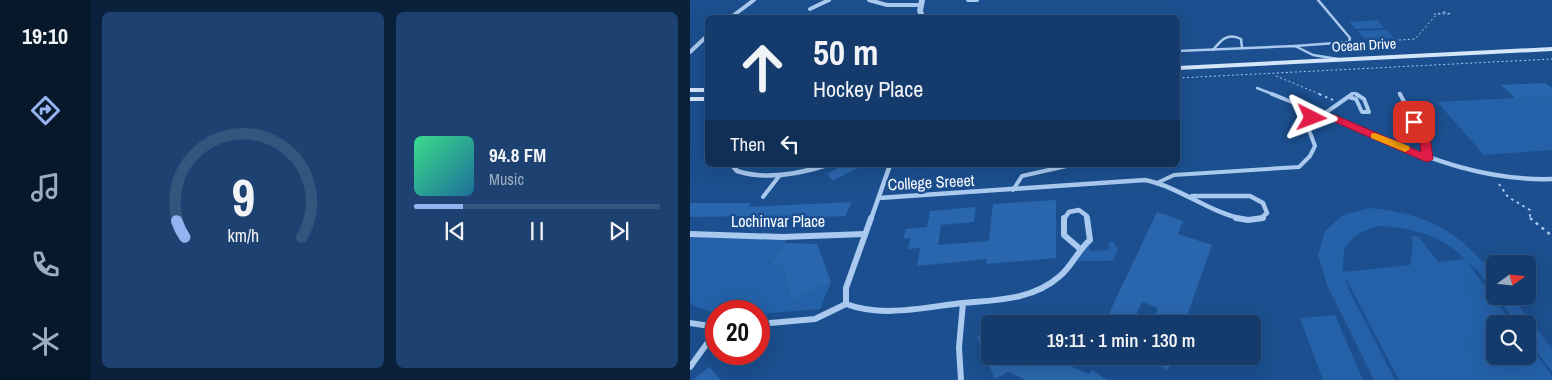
<!DOCTYPE html>
<meta charset="utf-8">
<style>
body{margin:0;font-family:"Archivo Narrow",sans-serif;background:#1d4271;color:#f1f3f6;height:100vh;display:flex;flex-direction:column;font-size:19px;white-space:nowrap}
*{box-sizing:border-box;margin:0}
p{font-size:16px;color:#9dadc1}
.icon{flex:none;width:28px;height:28px;fill:none;stroke:currentColor;stroke-width:2;stroke-linecap:round;stroke-linejoin:round}
.map{position:relative;flex:1;overflow:hidden}
.drawer{display:flex;flex-direction:column;gap:12px;padding:12px;background:#0b203b;width:600px}
.drawer>*{flex:none}
.hud{position:absolute;left:15px;top:15px;width:475px;height:152px;border-radius:8px;box-shadow:0 5px 20px #0002,0 0 0 1px #33557e;background:#143b6b;color:#f1f3f6;overflow:hidden}
.needle{width:32px;rotate:75deg}
.controls{position:absolute;left:796px;top:255px;display:grid;gap:10px}
.controls a{display:grid;place-items:center;width:50px;height:50px;border-radius:8px;background:#143b6b;box-shadow:0 5px 20px #0002,0 0 0 1px #33557e;font-size:25px}
.speed{position:absolute;left:15px;top:300px;display:flex;gap:10px;font-size:25px;font-weight:700;text-align:center}
.speed>*{display:grid;place-content:center;width:65px;height:65px;border-radius:50%;background:#143b6b;box-shadow:0 5px 20px #0002,0 0 0 1px #33557e;line-height:1}
.speed .limit{border:8px solid #d22;background:#fff;color:#111}
.pin{position:absolute;display:grid;place-items:center;width:42px;height:42px;color:#fff;margin:-21px;border-radius:10px;box-shadow:0 2px 8px #0006}
.me{position:absolute;width:55px;margin:-28px;rotate:93deg;stroke-linejoin:round;filter:drop-shadow(0 0 4px #0008)}
.turn{display:flex;align-items:center;gap:18px;height:105px;padding:0 25px;font-size:22px}
.turn .icon{width:65px;height:65px;stroke-width:2.5}
.turn b{display:block;font-size:35px;line-height:42px}
.then{display:flex;align-items:center;height:48px;padding:0 25px;background:#0003;gap:10px;font-size:19px}
.drawer .card{flex:1;display:flex;flex-direction:column;justify-content:center;gap:8px;min-width:0;padding:0 18px;border-radius:8px;background:#1d4271}
.drawer .dial{align-items:center;gap:0}
.dial svg{height:130px;overflow:visible;fill:none;stroke:#33557e;stroke-width:7;stroke-linecap:round;text-anchor:middle}
.dial text{fill:#f1f3f6;stroke:none}
.song{display:flex;align-items:center;gap:15px}
.cover{width:60px;height:60px;border-radius:8px;background:linear-gradient(135deg,hsl(150 70% 55%),hsl(200 70% 35%))}
.played{height:5px;border-radius:2px;background:linear-gradient(90deg,#95b2f1 20%,#33557e 20%)}
.keys{display:flex;justify-content:space-around;direction:ltr}
.drawer .tiles{flex:1;display:grid;gap:12px;grid-template-columns:repeat(2,1fr)}
.trip{position:absolute;left:291px;top:315px;width:280px;height:50px;border-radius:8px;background:#143b6b;box-shadow:0 5px 20px #0002,0 0 0 1px #33557e;font-weight:600;line-height:50px;text-align:center}
main{display:flex;flex:1;min-height:0}
.tabs{display:flex;flex-direction:column;width:90px;justify-content:space-around;align-items:center;background:#08182b;color:#9dadc1}
.tabs .icon{width:35px;height:35px}
.tabs .on{color:#95b2f1}
.tabs b{font-size:22px;color:#f1f3f6}
.map>svg:first-child{display:block}
</style>
<main>
<nav class="tabs">
<b>19:10</b>
<svg class="icon on" aria-label="directions" viewBox="0 0 24 24"><path d="M12 3l9 9-9 9-9-9zM9 14v-3h6M13 9l2 2-2 2"/></svg>
<svg class="icon" aria-label="music" viewBox="0 0 24 24"><path d="M9 18V5l10-2v13"/><circle cx="6" cy="18" r="3"/><circle cx="16" cy="16" r="3"/></svg>
<svg class="icon" aria-label="phone" viewBox="0 0 24 24"><path d="M5 4h4l2 5-3 2q2 4 5 5l2-3 5 2v4C11 20 4 13 5 4z"/></svg>
<svg class="icon" aria-label="climate" viewBox="0 0 24 24"><path d="M12 3v18M4 7l16 10M4 17L20 7"/></svg>
</nav>
<section class="drawer">
<div class="tiles">
<div class="card dial"><svg viewBox="0 0 100 80">
<path d="M14 69A42 42 0 1 1 86 69"/>
<path d="M14 69A42 42 0 0 1 9 59" stroke="#95b2f1"/>
<text x="50" y="56" font-size="32" font-weight="700">9</text>
<text x="50" y="72" font-size="11">km/h</text>
</svg></div>
<div class="card">
<div class="song"><i class="cover"></i><div><b>94.8 FM</b><p>Music</p></div></div>
<div class="played"></div>
<div class="keys"><svg class="icon" aria-label="previous" viewBox="0 0 24 24"><path d="M18 5L8 12l10 7zM5 5v14"/></svg><svg class="icon" aria-label="pause" viewBox="0 0 24 24"><path d="M8 5v14M16 5v14"/></svg><svg class="icon" aria-label="next" viewBox="0 0 24 24"><path d="M6 5l10 7-10 7zM19 5v14"/></svg></div>
</div>
</div>
</section>
<div class="map">
<svg width="862" height="380" viewBox="0 0 862 380">
<rect width="100%" height="100%" fill="#1b4f8f"/>
<g fill="#2461a8" fill-rule="evenodd">
<polygon points="687,20 694,28 666,29 659,22"/>
<polygon points="696,30 704,38 675,39 667,31"/>
<polygon points="862,96 862,150 794,155 747,102"/>
<path d="M680,208C739,214 768,231 805,276V295L788,271L777,262L823,324H805V356H838V343L862,376V380H709L655,277L660,292L705,380H684L637,285L628,255L635,231L653,215ZM687,226C719,227 752,235 775,259L748,262L730,238L725,235L721,237L723,245L720,265L653,272L654,248L667,234Z"/>
<polygon points="0,235 97,240 81,264 92,265 103,301 141,282 130,309 69,314 69,311 26,311 26,313 8,308 0,303"/>
<polygon points="396,242 400,242 400,251 419,250 419,242 424,242 428,251 424,259 419,261 387,261"/>
<polygon points="806,296 821,296 862,349 862,372 838,339 838,324 827,324"/>
<polygon points="645,315 673,380 633,380 610,318"/>
</g>
<g fill="#2a66ad">
<polygon points="855,83 862,88 862,96 825,98 811,85"/>
<polygon points="154,165 173,165 143,181 137,174"/>
<polygon points="366,200 366,258 296,264 297,259 227,266 230,248 218,249 220,238 213,239 216,229 237,227 240,211 286,207 284,222 251,225 248,245 299,241 303,204"/>
<polygon points="162,202 155,216 67,220 70,216 0,217 0,203 61,203 58,207"/>
<polygon points="467,212 493,221 488,234 522,245 494,324 462,324 468,308 452,302 442,324 414,324"/>
<polygon points="95,243 127,244 141,282 103,301 92,265 81,264"/>
<polygon points="300,331 300,356 329,356 334,368 341,356 357,356 399,374 402,370 417,380 336,380 318,372 305,379 287,337"/>
<polygon points="445,356 483,356 478,370"/>
<polygon points="19,367 31,380 3,380"/>
</g>
<g fill="none" stroke-linecap="round" stroke-linejoin="round">
<g stroke="#a9c9ee" stroke-width="1" stroke-dasharray="2 2.5" stroke-linecap="butt">
<polygon points="754,12 761,14 747,14"/>
<polyline points="744,14 747,14"/>
<polyline points="664,43 725,39 747,14"/>
<polyline points="586,76 632,95"/>
<polyline points="488,78 862,59"/>
</g>
<g stroke="#a9c9ee" stroke-width="2" stroke-dasharray="2.5 4" stroke-linecap="butt">
<polyline points="629,94 643,100"/>
<polyline points="809,184 818,197 840,210 840,219"/>
</g>
<polyline stroke="#a9c9ee" stroke-width="2.5" stroke-dasharray="3 4.5" stroke-linecap="butt" points="840,218 862,236"/>
<g stroke="#a9c9ee" stroke-width="2.5">
<polyline points="605,46 659,42 660,38 628,0"/>
<path d="M523,50C531,40 538,32 551,39L552,48"/>
<polyline points="488,51 605,46 623,55 648,59"/>
<polyline points="567,88 585,95"/>
<polyline points="709,93 710,95"/>
<polyline points="660,95 664,93 668,95"/>
</g>
<g stroke="#a9c9ee" stroke-width="4">
<polyline points="582,94 683,135"/>
<polyline points="710,94 736,143 737,159"/>
<polyline points="658,97 666,99 672,112 679,112 674,99 666,94"/>
<polyline points="658,97 662,94"/>
<polyline points="467,183 484,175 609,167 620,156 625,146 616,122 618,119 631,116 658,97"/>
<polyline points="323,190 332,176 381,165"/>
<polyline points="73,197 90,175"/>
</g>
<g stroke="#a9c9ee" stroke-width="4">
<polyline points="179,0 197,5 230,5"/>
<polyline points="278,0 287,0"/>
<polyline points="120,9 139,0"/>
<polyline points="40,18 64,0"/>
<polyline points="0,52 18,35"/>
</g>
<g stroke="#a9c9ee" stroke-width="4.5">
<path d="M683,135C742,160 797,181 862,179"/>
<path d="M42,165L47,171C75,180 109,174 137,165"/>
<polyline points="502,196 560,196 573,203 577,213 570,219"/>
<path d="M189,198L455,180C490,187 518,212 553,219"/>
<polyline points="181,219 200,165"/>
<polyline points="374,219 379,212 389,210 397,216 397,219"/>
</g>
<g stroke="#a9c9ee" stroke-width="6">
<polyline points="374,218 374,235 389,248"/>
<polyline points="546,218 558,220 573,218"/>
<polyline points="0,234 92,237 175,234"/>
<path d="M273,303C307,300 343,300 370,276C382,266 388,250 400,240L397,218"/>
<path d="M156,304C193,318 235,307 273,303L269,347L271,380"/>
<polyline points="156,304 156,288 181,218"/>
<polyline points="0,323 26,327"/>
<polyline points="69,324 125,319 156,304"/>
<polyline points="0,367 26,331"/>
</g>
<polygon fill="#a9c9ee" fill-rule="evenodd" points="229,0 235,0 233,11 236,18 230,18 227,11"/>
<g fill="#d6e6fa" fill-rule="evenodd">
<polygon points="862,47 862,51 488,70 488,66"/>
<rect x="0" y="88" width="18" height="4"/>
<rect x="0" y="97" width="18" height="4"/>
</g>
</g>
<polygon fill="#e11d48" stroke="#92132f" points="632,113 645,115 731,152 730,143 720,122 724,119 728,120 741,143 743,159 738,162 734,161 640,120 622,121 617,118"/>
<polygon fill="#f59e0b" points="685,133 719,146 720,149 715,152 681,138 681,134"/>
<g text-anchor="middle" stroke-width="5" stroke-linejoin="round" paint-order="stroke">
<g font-size="14" fill="#fff" stroke="#1b4f8f">
<text transform="translate(674 45) rotate(-3)" y="5">Ocean Drive</text>
</g>
<g font-size="16" fill="#fff" stroke="#1b4f8f">
<text transform="translate(241 182) rotate(-3)" y="6">College Sreeet</text>
<text x="88" y="227">Lochinvar Place</text>
</g>
</g>
</svg>
<div class="controls">
<a><svg class="needle" viewBox="-14 -14 28 28"><path d="M0-13l5 13h-10z" fill="#e53935"/><path d="M0 13l5-13h-10z" fill="#9dadc1"/></svg></a>
<a><svg class="icon" aria-label="search" viewBox="0 0 24 24"><circle cx="10" cy="10" r="6"/><path d="M15 15l6 6"/></svg></a>
</div>
<div class="speed"><div class="limit">20</div></div>
<div class="pin" style="left:724px;top:122px;background:#d93025"><svg class="icon" aria-label="arrive" viewBox="0 0 24 24"><path d="M6 21V4h12l-3 4 3 4H6"/></svg></div>
<svg class="me" style="left:622px;top:118px" viewBox="-20 -20 40 40"><path d="M0-17L14 15 0 8-14 15z" fill="#e11d48" stroke="#fff" stroke-width="4"/></svg>
<div class="trip">19:11 · 1 min · 130 m</div>
<div class="hud">
<div class="turn"><svg class="icon" aria-label="ahead" viewBox="0 0 24 24"><path d="M12 20V5M6 11l6-6 6 6"/></svg><div><b>50 m</b>Hockey Place</div></div>
<div class="then">Then<svg class="icon" aria-label="left" viewBox="0 0 24 24"><path d="M17 20v-9H6M10 6l-5 5 5 5"/></svg></div>
</div>
</div>
</main>
